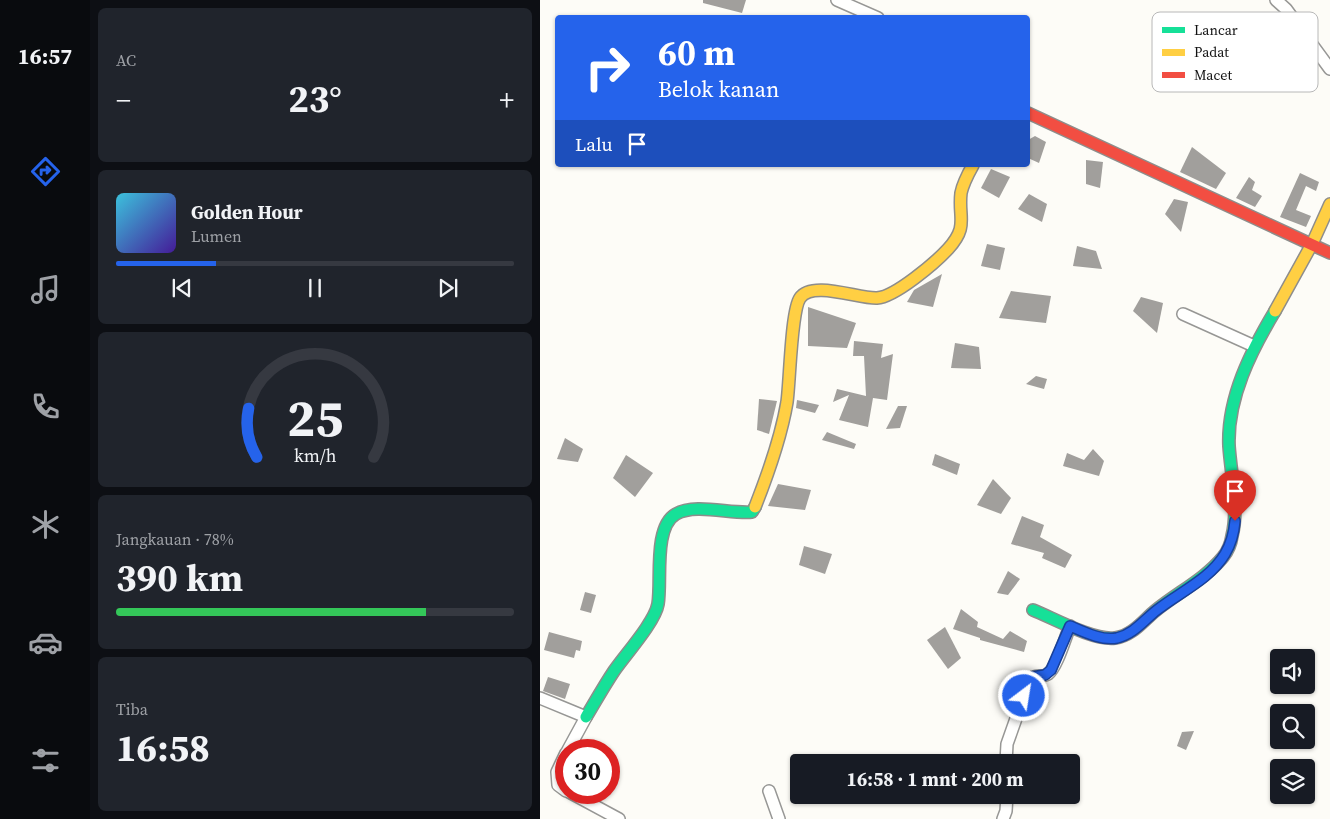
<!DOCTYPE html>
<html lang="id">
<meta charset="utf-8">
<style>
body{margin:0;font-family:"Source Serif 4",serif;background:#20242c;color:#f1f3f6;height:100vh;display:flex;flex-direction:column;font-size:19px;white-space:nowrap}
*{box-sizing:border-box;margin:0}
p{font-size:16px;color:#9ea1a6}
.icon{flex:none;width:28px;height:28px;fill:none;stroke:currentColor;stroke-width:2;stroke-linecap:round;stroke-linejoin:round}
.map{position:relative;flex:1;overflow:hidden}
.drawer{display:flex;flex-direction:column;gap:8px;padding:8px;background:#0d0f14;width:450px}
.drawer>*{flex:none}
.banner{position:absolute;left:15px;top:15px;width:475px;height:152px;border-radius:5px;box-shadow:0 1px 4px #0004;background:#2563eb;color:#fff;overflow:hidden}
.tools{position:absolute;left:730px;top:649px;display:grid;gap:10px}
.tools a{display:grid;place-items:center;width:45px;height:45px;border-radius:5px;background:#171b24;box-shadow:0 1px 4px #0004;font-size:25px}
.speed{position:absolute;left:15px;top:739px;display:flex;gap:10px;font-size:25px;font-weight:700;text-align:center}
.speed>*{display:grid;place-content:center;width:65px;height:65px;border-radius:50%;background:#171b24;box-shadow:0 1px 4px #0004;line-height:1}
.speed .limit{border:8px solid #d22;background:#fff;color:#111}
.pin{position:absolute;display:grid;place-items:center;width:42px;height:42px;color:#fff;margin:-51px -21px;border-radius:50% 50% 50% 0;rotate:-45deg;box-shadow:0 0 5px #0007}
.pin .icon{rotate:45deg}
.me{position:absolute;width:55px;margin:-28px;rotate:31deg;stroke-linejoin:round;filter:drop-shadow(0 0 4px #0008)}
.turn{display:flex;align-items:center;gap:18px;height:105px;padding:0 20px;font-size:22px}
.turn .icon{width:65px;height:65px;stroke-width:2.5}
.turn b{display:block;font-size:35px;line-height:42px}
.then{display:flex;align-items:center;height:48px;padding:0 20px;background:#0003;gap:10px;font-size:19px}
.big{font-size:38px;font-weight:700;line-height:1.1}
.drawer .tile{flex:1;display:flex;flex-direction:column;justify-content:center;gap:8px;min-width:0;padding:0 18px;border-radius:8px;background:#20242c}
.drawer .dial{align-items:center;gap:0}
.dial svg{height:130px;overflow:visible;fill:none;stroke:#363941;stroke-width:7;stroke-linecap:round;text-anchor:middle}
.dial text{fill:#f1f3f6;stroke:none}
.song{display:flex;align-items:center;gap:15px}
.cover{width:60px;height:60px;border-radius:8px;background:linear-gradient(135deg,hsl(190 70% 55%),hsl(260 70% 35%))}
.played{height:5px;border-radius:2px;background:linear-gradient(90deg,#2563eb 25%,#363941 25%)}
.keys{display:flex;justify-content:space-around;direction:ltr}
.heat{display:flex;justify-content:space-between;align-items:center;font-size:28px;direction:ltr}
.charge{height:8px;border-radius:4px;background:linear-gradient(90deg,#34c759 78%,#363941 0)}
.trip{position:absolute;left:250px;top:754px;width:290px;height:50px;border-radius:5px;background:#171b24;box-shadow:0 1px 4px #0004;font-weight:700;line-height:50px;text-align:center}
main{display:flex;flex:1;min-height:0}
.tab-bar{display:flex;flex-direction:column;width:90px;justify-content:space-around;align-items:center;background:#090b0e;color:#9ea1a6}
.tab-bar .icon{width:35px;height:35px}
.tab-bar .selected{color:#2563eb}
.tab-bar b{font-size:22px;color:#f1f3f6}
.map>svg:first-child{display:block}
</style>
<main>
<nav class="tab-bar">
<b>16:57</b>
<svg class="icon selected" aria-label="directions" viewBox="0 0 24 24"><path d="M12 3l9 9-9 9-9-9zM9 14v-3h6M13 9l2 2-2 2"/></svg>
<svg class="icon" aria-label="music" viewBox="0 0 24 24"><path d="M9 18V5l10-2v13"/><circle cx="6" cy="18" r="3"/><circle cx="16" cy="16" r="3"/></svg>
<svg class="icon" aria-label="phone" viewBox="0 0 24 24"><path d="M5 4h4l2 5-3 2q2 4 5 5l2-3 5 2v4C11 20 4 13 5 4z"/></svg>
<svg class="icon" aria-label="climate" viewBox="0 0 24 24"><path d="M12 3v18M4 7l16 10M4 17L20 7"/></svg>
<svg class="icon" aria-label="car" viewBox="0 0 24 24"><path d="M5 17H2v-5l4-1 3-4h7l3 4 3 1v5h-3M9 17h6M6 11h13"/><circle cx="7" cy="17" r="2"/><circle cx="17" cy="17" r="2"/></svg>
<svg class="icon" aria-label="filters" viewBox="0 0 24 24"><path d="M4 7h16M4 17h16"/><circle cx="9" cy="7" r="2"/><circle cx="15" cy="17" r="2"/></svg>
</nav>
<section class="drawer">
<div class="tile"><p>AC</p>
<div class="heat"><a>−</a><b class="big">23°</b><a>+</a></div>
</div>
<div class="tile">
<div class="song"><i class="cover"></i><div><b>Golden Hour</b><p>Lumen</p></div></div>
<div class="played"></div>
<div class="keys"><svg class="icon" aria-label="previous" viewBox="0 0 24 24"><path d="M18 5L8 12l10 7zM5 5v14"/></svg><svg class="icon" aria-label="pause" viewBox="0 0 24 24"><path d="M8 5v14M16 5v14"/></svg><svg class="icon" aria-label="next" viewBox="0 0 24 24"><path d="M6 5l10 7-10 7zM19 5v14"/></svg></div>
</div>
<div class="tile dial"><svg viewBox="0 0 100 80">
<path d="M14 69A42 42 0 1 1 86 69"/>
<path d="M14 69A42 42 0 0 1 9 39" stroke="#2563eb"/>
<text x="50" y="56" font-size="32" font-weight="700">25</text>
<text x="50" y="72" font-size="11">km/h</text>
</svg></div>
<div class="tile"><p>Jangkauan · 78%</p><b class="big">390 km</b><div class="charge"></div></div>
<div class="tile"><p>Tiba</p><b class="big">16:58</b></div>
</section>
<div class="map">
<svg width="790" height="819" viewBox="0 0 790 819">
<rect width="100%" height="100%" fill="#fdfcf7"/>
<g fill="#a19f9c">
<polygon points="163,0 206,0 202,13 163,3"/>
<polygon points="495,136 506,142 499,163 488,158 488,140"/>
<polygon points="652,147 686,173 676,189 640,172"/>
<polygon points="546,160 563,162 560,188 546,184"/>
<polygon points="451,169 470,177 459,198 441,188"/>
<polygon points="760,173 779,182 776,191 766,186 756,210 771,216 766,227 740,217"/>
<polygon points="709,177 715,182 712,190 722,196 715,207 696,198"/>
<polygon points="489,194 507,204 502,222 478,209"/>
<polygon points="634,199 648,202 641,232 625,214"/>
<polygon points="447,244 465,248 460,270 441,266"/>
<polygon points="537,246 556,251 562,269 533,266"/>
<polygon points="402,274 393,307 367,302 374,290"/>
<polygon points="471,291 511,296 506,323 459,318"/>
<polygon points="601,297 623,303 617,333 593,311"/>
<polygon points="268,307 316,323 307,348 268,346"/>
<polygon points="314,341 343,344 341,358 353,354 347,400 333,398 328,427 299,420 309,395 293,402 297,389 326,396 324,356 313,356"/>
<polygon points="415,343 439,347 441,369 411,368"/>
<polygon points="496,376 507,379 504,389 486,384"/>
<polygon points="219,399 237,401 229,434 217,430"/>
<polygon points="257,400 279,405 275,413 256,408"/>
<polygon points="358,406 367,406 360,428 346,429"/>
<polygon points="287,432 316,444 314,449 282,440"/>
<polygon points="25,438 43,449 38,462 17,459"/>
<polygon points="553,449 564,461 559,476 523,466 527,453 544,460"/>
<polygon points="395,454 420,464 417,475 392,465"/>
<polygon points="86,455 113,473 95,497 73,478"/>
<polygon points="453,479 471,498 461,514 437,505"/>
<polygon points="238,484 271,490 265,510 228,506"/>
<polygon points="482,516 504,525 500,537 532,555 525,568 502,558 504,553 471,544"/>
<polygon points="264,546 292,554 285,574 259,565"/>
<polygon points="468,571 480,579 468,595 457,593"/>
<polygon points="45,592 56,595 51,613 40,610"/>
<polygon points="421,609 438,622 437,627 463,639 470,631 487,641 484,652 440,640 440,638 413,629"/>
<polygon points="405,627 421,658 408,669 387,640"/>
<polygon points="9,632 42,641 40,651 36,650 34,658 4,650"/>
<polygon points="8,677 30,684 25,699 3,691"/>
<polygon points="654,731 646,750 637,746 642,732"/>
</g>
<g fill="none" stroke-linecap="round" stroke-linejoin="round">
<defs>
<g id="street">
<polyline points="297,0 338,18"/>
<polyline points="736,0 746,9 790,69"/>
<polyline points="643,314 714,346"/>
<polyline points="0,698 46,717 28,750"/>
<polyline points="26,753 17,772 18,785 26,791"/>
<path d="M466,762L467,744L490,679C495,674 502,678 508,674C517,667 525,638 530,626"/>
<polyline points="229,791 239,819"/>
<polyline points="29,792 79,819"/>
<polyline points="463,819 466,811 467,795"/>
</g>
<g id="fast">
<path d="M493,610C513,618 554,641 575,638C592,636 603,621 615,611C638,592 664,580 683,557C687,552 691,543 692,536C699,508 691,475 689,446C687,398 711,351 735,311"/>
<path d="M46,717C55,702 64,686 74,671C85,655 115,622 118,604C122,581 113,527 136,514C155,503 190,514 212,512L215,507"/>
</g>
<g id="slow">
<polyline points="735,311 772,244 790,204"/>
<path d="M215,507C228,474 241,438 247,402C250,381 251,311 260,298C272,280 319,299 337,298C355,297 395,263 408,249C429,226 418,218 421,193C423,183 428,174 433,165"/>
</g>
<polyline id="jam" points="488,113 790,253"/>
</defs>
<use href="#street" stroke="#979795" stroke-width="14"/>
<use href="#fast" stroke="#8e8d8b" stroke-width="14"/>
<use href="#slow" stroke="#8e8d8b" stroke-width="14"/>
<use href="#jam" stroke="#8e8d8b" stroke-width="14"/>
<use href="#street" stroke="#fffffe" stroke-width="11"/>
<use href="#fast" stroke="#16e098" stroke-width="11"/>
<use href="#slow" stroke="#ffcf43" stroke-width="11"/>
<use href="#jam" stroke="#f24e42" stroke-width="11"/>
</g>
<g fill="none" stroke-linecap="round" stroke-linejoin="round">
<defs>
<path id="route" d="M484,696L492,677L505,675L511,670L530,626C544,632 562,641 577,638C594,634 604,620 617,610C640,592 670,579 685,554C691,544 694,533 695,521"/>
</defs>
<use href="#route" stroke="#184099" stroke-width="12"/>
<use href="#route" stroke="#2563eb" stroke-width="9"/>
</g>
<rect x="612" y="12" width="166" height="80" rx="8" fill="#fff" stroke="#b8b8b8" stroke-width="1"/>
<rect x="622" y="27" width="23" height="6" fill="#16e098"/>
<rect x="622" y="49" width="23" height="7" fill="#ffcf43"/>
<rect x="622" y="72" width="23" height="6" fill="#f24e42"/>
<g font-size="14" fill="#111">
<text x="654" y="35">Lancar</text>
<text x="654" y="57">Padat</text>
<text x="654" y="80">Macet</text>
</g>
</svg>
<div class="tools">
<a><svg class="icon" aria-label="sound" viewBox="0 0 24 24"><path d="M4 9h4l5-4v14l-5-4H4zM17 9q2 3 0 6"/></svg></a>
<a><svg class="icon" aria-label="search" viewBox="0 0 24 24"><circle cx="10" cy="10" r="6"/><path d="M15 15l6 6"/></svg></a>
<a><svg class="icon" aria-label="layers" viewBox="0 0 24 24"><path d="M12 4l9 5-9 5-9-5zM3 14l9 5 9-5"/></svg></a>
</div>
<div class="speed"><div class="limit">30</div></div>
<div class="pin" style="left:695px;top:521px;background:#d93025"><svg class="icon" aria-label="arrive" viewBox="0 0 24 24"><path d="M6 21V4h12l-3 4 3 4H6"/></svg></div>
<svg class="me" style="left:484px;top:696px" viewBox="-20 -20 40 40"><circle r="17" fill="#2563eb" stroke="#fff" stroke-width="3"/><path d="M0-11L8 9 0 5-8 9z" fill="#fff"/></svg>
<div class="trip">16:58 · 1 mnt · 200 m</div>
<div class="banner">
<div class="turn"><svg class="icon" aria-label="right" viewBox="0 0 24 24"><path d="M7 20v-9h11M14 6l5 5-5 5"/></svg><div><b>60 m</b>Belok kanan</div></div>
<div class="then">Lalu<svg class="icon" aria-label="arrive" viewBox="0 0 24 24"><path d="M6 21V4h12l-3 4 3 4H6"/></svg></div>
</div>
</div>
</main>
